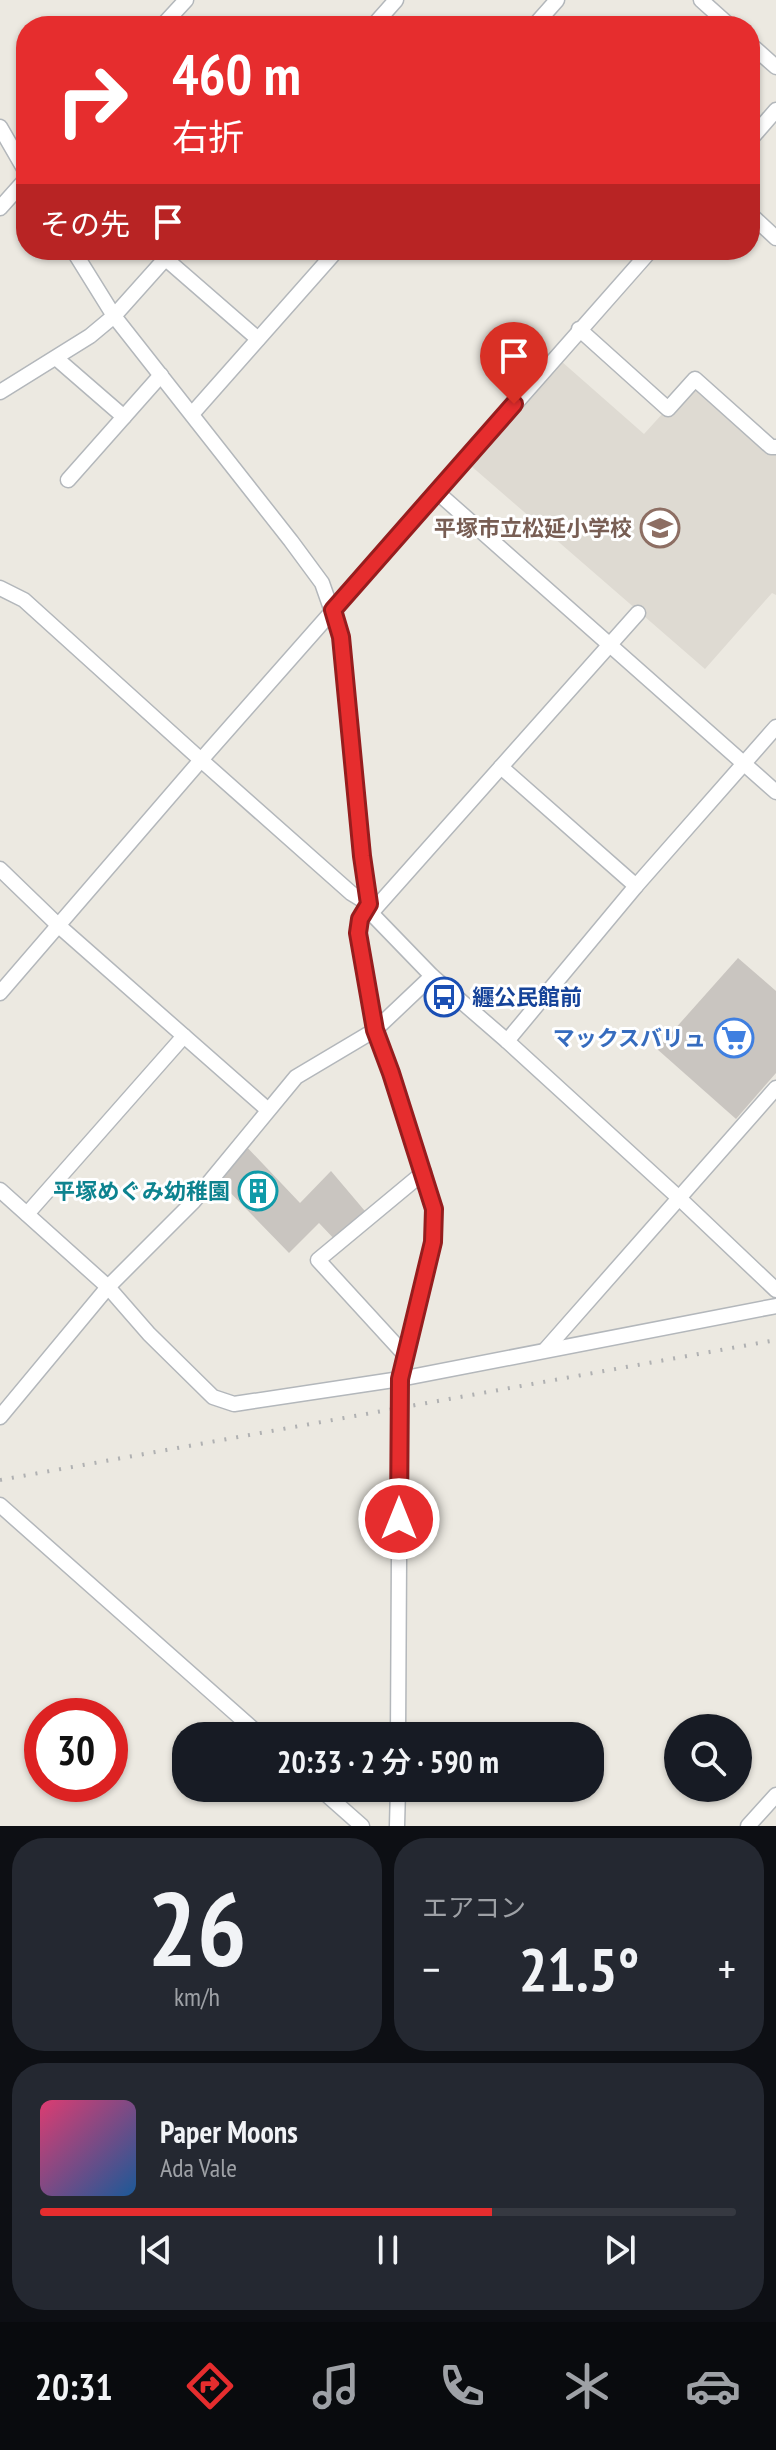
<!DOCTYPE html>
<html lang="ja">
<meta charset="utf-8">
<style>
body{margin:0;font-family:"PT Sans Narrow","Noto Sans JP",sans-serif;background:#242831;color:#f1f3f6;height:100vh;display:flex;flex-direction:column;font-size:30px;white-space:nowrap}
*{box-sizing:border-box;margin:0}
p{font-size:26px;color:#9ea1a6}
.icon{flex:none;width:44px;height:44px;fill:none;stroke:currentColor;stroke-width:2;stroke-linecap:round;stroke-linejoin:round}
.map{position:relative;height:1826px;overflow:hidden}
.drawer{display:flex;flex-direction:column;gap:12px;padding:12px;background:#0d0f14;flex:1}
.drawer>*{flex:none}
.banner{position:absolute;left:16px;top:16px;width:744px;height:244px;border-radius:32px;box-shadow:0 2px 6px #0004;background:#e62d2e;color:#fff;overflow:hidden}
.fabs{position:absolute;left:664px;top:1714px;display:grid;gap:16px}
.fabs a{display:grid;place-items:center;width:88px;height:88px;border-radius:50%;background:#171b24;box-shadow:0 2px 6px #0004;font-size:40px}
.speed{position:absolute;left:24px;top:1698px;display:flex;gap:16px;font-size:40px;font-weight:700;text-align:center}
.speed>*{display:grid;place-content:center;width:104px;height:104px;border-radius:50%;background:#171b24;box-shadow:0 2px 6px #0004;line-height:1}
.speed .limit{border:12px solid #d22;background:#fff;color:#111}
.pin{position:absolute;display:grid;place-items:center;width:68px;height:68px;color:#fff;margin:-82px -34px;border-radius:50% 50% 50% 0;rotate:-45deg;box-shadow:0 0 8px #0007}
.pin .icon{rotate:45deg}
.me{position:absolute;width:88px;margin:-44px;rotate:0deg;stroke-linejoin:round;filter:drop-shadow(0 0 6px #0008)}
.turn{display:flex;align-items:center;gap:28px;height:168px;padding:0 24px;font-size:36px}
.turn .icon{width:104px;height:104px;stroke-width:2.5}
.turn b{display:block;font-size:56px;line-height:68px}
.then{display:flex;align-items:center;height:76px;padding:0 24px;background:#0003;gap:16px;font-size:30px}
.big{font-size:60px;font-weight:600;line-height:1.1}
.drawer .tile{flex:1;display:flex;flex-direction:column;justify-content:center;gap:12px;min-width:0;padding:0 28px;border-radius:32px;background:#242831}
.drawer .dial{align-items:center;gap:0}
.dial b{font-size:104px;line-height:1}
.song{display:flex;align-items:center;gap:24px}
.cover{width:96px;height:96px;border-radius:12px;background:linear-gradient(135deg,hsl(340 70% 55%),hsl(210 70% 35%))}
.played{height:8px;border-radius:4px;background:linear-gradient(90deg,#e62d2e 65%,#363941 65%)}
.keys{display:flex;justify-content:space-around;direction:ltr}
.heat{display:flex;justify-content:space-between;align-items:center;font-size:44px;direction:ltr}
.drawer .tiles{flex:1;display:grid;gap:12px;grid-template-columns:1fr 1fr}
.tile:last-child{grid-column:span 2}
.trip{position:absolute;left:172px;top:1722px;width:432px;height:80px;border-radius:32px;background:#171b24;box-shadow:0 2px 6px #0004;font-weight:600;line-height:80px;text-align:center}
.dock{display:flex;height:128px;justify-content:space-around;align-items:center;background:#090b0e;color:#9ea1a6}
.dock .icon{width:56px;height:56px}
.dock .current{color:#e62d2e}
.dock b{font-size:36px;color:#f1f3f6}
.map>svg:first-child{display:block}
</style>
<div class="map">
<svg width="776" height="1826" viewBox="0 0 776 1826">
<rect width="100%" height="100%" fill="#ece9e1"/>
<polygon fill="#dedad2" points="561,361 644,434 664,412 670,416 695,389 701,388 776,455 776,595 772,593 705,669 470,465"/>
<g fill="#c9c5c0">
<polygon points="738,958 776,991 776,1073 736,1119 657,1049"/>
<polygon points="243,1143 300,1203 331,1171 370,1217 338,1243 319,1223 289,1253 217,1179"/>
</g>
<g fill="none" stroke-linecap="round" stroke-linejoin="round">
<defs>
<g id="minor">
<polyline points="701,0 730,26"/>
<polyline points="162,26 186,0"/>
<polyline points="373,26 396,0"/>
<polyline points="534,26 557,0"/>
<polyline points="750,44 776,67"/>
<polyline points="0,127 26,172"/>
<polyline points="750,140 776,110"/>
<polyline points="0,208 26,179"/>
<polyline points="750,214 776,238"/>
<polyline points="73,250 114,316 291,541 322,583 341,637 362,856 371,913 432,976 507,1041 679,1198 776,1290"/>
<polyline points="166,259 258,339"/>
<polyline points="579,329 668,409 695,379 771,447 776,447"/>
<polyline points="56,358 124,417"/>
<polyline points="0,392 90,336 114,316 173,250"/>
<polyline points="192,414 337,250"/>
<polyline points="68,480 161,375"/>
<polyline points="437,492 776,792"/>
<polyline points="0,588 24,600 201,760 351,893 369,904 360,919 358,933 375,1030 391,1073 434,1209 433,1242 400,1379 398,1736"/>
<polyline points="501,767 636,886"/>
<polyline points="0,869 59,926 268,1110"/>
<polyline points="371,913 638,613"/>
<polyline points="0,993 201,760 651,250"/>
<polyline points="507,1041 636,886 776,727"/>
<polyline points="0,1190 108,1287 149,1334 213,1397 234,1404 400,1379 776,1306"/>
<polyline points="27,1214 184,1036"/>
<polyline points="546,1349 776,1088"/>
<polyline points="406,1356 318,1260 424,1172"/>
<polyline points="0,1417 108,1287 193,1202 296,1077 375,1030 432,976"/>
<polyline points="0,1505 261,1736"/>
<polyline points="319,1788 362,1826"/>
<polyline points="397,1826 398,1788"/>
<polyline points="748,1826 776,1795"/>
</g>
</defs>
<use href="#minor" stroke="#b3b7bb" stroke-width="17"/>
<use href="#minor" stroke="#fff" stroke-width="14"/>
<polyline stroke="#b0b1b2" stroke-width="4" stroke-dasharray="2 10" stroke-linecap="butt" points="0,1480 776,1340"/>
</g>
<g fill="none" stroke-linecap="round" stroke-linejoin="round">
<defs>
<polyline id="route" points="399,1519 400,1379 433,1242 434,1209 391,1073 375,1030 358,933 360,919 369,904 362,856 341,637 333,610 514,404"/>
</defs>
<use href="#route" stroke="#961d1e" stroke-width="20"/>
<use href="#route" stroke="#e62d2e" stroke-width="14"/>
</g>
<defs>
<symbol id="school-ring" viewBox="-11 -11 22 22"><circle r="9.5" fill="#fff" stroke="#8d6e63" stroke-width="1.5"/><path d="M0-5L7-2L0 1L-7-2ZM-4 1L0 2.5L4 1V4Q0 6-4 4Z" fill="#8d6e63"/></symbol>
<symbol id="bus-ring" viewBox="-11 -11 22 22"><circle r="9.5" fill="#fff" stroke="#1a4fb4" stroke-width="1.5"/><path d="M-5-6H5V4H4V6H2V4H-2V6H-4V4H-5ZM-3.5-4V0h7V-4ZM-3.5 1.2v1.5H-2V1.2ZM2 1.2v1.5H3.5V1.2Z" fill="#1a4fb4"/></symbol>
<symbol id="supermarket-ring" viewBox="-11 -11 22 22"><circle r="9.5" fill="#fff" stroke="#3f7fe0" stroke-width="1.5"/><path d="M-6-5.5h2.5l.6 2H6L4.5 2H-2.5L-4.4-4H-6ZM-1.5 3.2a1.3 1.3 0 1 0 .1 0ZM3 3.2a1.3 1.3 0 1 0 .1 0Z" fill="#3f7fe0"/></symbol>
<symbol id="building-ring" viewBox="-11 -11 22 22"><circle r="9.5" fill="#fff" stroke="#0f9aa8" stroke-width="1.5"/><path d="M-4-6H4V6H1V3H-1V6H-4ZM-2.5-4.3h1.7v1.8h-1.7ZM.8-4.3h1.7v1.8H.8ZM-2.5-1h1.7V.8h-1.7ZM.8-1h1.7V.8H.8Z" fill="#0f9aa8"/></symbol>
</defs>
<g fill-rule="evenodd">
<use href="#school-ring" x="638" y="506" width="44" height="44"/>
<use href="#bus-ring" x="422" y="975" width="44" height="44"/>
<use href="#supermarket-ring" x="712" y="1016" width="44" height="44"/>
<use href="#building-ring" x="236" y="1169" width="44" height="44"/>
</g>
<g text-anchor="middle" stroke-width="6" stroke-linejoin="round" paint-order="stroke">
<g font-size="22" font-weight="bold" fill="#785e54" stroke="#fff" text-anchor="end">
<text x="632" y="536">平塚市立松延小学校</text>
</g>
<g font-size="22" font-weight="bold" fill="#164399" stroke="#fff" text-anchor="start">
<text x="472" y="1005">纒公民館前</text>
</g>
<g font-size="22" font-weight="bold" fill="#366cbe" stroke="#fff" text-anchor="end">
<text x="706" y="1046">マックスバリュ</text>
</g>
<g font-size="22" font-weight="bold" fill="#0d838f" stroke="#fff" text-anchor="end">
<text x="230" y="1199">平塚めぐみ幼稚園</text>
</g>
</g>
</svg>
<div class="fabs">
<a><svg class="icon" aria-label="search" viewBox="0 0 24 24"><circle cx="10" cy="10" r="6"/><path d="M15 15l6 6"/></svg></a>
</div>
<div class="speed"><div class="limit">30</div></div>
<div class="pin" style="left:514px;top:404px;background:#d93025"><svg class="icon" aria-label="arrive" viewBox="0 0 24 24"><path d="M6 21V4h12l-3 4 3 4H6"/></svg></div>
<svg class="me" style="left:399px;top:1519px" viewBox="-20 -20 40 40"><circle r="17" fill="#e62d2e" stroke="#fff" stroke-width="3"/><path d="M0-11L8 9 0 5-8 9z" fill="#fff"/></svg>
<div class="trip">20:33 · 2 分 · 590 m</div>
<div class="banner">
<div class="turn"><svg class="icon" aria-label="right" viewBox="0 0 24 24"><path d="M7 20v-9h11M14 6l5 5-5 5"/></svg><div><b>460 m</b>右折</div></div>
<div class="then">その先<svg class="icon" aria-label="arrive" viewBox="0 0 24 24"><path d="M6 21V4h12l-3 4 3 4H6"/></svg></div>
</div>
</div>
<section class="drawer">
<div class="tiles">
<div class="tile dial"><b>26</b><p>km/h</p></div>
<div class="tile"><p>エアコン</p>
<div class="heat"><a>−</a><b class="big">21.5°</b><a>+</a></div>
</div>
<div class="tile">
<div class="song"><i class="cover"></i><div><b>Paper Moons</b><p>Ada Vale</p></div></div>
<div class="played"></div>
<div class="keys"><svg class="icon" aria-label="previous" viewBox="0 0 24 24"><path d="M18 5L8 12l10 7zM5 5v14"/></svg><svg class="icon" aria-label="pause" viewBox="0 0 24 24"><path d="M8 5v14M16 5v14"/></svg><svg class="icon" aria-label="next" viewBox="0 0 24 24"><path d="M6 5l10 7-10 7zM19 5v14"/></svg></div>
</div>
</div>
</section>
<nav class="dock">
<b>20:31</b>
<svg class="icon current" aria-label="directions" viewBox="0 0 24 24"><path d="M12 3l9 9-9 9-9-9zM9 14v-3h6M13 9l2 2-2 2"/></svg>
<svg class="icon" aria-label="music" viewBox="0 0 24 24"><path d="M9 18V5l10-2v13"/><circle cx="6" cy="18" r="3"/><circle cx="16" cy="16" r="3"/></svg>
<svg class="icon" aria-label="phone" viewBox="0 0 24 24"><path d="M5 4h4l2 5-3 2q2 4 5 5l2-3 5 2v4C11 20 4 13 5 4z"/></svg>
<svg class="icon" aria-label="climate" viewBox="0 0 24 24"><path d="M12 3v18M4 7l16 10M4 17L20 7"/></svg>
<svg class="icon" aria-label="car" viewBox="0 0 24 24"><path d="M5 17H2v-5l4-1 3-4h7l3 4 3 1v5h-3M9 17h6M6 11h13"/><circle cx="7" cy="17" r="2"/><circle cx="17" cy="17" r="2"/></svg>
</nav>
